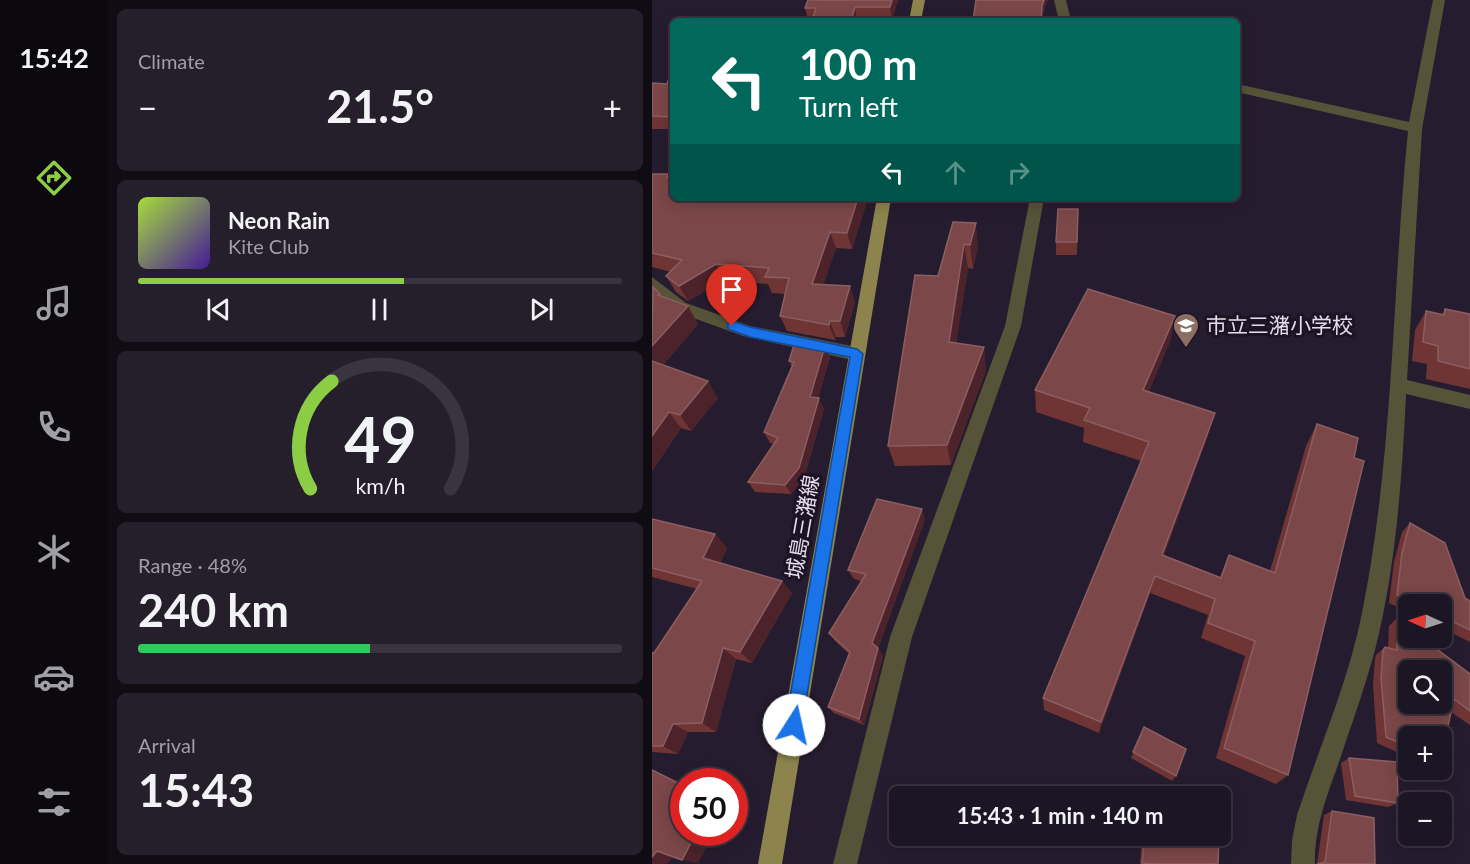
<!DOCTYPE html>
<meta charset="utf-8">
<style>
body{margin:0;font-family:Lato,"Noto Sans JP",sans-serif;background:#251e2b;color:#f1f3f6;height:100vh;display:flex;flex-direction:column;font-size:22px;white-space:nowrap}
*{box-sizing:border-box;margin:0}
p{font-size:20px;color:#a09fa6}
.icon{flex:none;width:33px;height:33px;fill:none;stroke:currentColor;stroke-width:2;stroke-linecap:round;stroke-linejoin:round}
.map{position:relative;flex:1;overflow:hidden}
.drawer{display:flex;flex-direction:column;gap:9px;padding:9px;background:#0f0c13;width:544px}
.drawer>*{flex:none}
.top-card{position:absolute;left:18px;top:18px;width:570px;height:183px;border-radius:9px;box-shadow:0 3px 15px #0003,0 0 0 2px #3a3441;background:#00695c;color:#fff;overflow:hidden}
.needle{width:39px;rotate:273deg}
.controls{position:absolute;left:746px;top:594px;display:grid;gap:12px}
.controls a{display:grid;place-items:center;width:54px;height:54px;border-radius:9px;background:#1c1523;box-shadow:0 3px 15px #0003,0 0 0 2px #3a3441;font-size:30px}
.speed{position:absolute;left:18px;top:768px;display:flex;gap:12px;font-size:30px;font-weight:700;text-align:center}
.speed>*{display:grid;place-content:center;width:78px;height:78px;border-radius:50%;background:#1c1523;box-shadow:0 3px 15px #0003,0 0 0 2px #3a3441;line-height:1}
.speed .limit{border:9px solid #d22;background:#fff;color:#111}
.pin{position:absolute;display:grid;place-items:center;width:51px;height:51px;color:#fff;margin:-62px -26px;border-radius:50% 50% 50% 0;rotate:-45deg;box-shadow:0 0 6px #0007}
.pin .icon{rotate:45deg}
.me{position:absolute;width:66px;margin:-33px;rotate:10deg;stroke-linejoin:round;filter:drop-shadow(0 0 4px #0008)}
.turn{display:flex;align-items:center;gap:21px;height:126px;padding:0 30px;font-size:27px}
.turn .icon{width:78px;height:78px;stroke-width:2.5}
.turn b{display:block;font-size:42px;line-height:51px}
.lanes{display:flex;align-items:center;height:57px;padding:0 30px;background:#0003;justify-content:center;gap:30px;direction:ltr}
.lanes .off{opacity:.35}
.big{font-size:45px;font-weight:700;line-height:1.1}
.drawer .widget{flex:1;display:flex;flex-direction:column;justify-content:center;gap:9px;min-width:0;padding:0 21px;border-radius:9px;background:#251e2b}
.drawer .dial{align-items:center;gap:0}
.dial svg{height:156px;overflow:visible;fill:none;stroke:#3a3441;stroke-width:7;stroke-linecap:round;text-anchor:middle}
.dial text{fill:#f1f3f6;stroke:none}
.song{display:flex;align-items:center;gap:18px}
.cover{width:72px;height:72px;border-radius:9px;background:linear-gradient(135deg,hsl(80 70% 55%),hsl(260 70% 35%))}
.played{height:6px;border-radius:3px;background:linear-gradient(90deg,#8bce46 55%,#3a3441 55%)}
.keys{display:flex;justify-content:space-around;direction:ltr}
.heat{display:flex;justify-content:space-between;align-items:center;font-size:33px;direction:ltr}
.charge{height:9px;border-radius:4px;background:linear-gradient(90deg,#34c759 48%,#3a3441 0)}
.trip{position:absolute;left:237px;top:786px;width:342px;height:60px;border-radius:9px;background:#1c1523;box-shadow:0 3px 15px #0003,0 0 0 2px #3a3441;font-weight:700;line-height:60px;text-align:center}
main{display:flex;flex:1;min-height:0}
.menu{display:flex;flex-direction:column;width:108px;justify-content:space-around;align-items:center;background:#0b080e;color:#a09fa6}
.menu .icon{width:42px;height:42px}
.menu .active{color:#8bce46}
.menu b{font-size:27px;color:#f1f3f6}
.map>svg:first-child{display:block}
</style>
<main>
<nav class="menu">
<b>15:42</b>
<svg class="icon active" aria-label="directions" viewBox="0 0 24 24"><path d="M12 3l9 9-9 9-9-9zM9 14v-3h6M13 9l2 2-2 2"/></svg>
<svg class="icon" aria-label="music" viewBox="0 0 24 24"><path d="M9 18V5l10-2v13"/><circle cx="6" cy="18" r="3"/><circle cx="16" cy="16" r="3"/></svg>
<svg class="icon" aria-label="phone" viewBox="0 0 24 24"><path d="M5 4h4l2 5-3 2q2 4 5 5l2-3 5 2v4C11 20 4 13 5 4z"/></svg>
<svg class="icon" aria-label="climate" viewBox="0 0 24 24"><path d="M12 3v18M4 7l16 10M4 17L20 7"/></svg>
<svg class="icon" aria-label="car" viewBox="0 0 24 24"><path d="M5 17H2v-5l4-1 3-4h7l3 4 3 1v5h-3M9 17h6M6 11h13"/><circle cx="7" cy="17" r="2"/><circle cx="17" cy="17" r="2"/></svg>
<svg class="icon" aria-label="filters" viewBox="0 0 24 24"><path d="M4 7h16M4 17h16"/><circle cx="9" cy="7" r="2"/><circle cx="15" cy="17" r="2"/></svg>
</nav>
<section class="drawer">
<div class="widget"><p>Climate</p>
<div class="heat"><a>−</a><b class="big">21.5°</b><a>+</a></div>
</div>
<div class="widget">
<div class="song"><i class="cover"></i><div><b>Neon Rain</b><p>Kite Club</p></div></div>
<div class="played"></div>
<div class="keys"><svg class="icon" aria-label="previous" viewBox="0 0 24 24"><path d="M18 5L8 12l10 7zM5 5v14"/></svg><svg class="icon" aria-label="pause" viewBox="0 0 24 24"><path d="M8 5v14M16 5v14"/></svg><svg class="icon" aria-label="next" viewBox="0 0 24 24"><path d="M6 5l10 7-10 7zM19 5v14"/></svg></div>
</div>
<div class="widget dial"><svg viewBox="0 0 100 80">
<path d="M14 69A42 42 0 1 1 86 69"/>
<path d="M14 69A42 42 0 0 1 25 14" stroke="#8bce46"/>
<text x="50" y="56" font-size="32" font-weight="700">49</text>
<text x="50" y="72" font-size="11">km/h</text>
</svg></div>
<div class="widget"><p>Range · 48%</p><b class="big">240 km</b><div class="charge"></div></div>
<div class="widget"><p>Arrival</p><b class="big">15:43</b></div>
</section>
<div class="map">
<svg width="818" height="864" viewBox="0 0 818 864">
<rect width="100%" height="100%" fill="#261c2f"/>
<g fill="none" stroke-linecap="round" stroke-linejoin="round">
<g fill="#575339" fill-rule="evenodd">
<polygon points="402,0 414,0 419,21 407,21"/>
<path d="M781,0H793L770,129L755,380L818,395V409L754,394C750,479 744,567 723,650C713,687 700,723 688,759C676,793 662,827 663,864H639L640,840L645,815C667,748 696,683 710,613C742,454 740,291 756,131L585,92V84L757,122Z"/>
<polygon points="378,198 392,198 369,326 260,637 205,864 181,864 238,637 353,326"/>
<polygon points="0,277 34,303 98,326 205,347 211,349 213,354 211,359 205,361 91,336 22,311 0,292"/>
</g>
<g fill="#8c844c" fill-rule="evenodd">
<polygon points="261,0 273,0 269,21 257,21"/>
<polygon points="225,198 239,198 130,864 106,864"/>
</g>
</g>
<g fill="#6f3535">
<polygon points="246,0 240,20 206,20 205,21 160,21 160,20 156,20 153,8"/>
<polygon points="21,73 21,129 0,129 0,83 15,84"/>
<polygon points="0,174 16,174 21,198 216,198 200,249 184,248 171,285 203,302 193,337 184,337 183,340 135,331 128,316 133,294 120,293 116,284 72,280 36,301 24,292 14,276 19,272 0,267"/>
<polygon points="499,198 511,198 509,201"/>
<polygon points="426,209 425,255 404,255 404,242"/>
<polygon points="301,222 326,247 321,269 316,268 304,343 334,370 299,465 243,466 236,446 286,276"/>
<polygon points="0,288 46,324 11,365 66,398 39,431 29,428 0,471"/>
<polygon points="793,309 818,314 818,389 774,379 775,364 760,361 763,330 774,311 790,314"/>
<polygon points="519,339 497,391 556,435 512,555 568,577 577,555 618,571 654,446 665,424 636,775 624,784 564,758 593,656 549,638 556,615 498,593 447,733 392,710 391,698 489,461 431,442 432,428 384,412 383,390"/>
<polygon points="173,346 178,357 166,398 172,409 152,478 139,494 103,492 96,482 122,444 118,443 112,432 140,367 137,361"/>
<polygon points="0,519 63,534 75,548 68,563 140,593 100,663 84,659 64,732 36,732 26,754 0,752 0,653 2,653 45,589 0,577"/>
<polygon points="273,519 226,648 231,656 212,725 182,713 176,707 197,654 183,641 177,633 209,581 202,579 196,570"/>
<polygon points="758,523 813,598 818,601 818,642 789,628 789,604 756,604 756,612 737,603 742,562 750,532"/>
<polygon points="745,618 818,674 818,725 799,712 756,736 756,757 725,743 721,685 723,659 724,655 733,647 736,648 737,626"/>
<polygon points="492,727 524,776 520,781 479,758"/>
<polygon points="697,758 746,803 736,807 694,800 689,763"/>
<polygon points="680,811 723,864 665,864 672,815"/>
<polygon points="490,836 567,836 566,864 488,864"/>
</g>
<g fill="#4c232a">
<polygon points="240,0 246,0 240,20 238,7"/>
<polygon points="392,0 396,0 389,21 390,6"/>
<polygon points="203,7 205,21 199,21"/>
<polygon points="206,198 216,198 200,249 195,233"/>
<polygon points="324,223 326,247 321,269 318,245"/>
<polygon points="178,232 184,248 166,300 160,284"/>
<polygon points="312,244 316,268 301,364 297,342"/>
<polygon points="64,264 72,280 36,301 27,286"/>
<polygon points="198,286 203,302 193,337 188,321"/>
<polygon points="36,306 46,324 2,375 0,372 0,346"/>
<polygon points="523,316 519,339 488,412 491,390"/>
<polygon points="178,321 184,337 183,340 177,325"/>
<polygon points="173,346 178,357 163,408 158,397"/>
<polygon points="332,347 334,370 299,465 295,445"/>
<polygon points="56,381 66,398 39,431 28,415"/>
<polygon points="167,398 172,409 152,478 139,494 133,485"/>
<polygon points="17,412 29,428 0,471 0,436"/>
<polygon points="563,413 556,435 506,572 510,555"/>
<polygon points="270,509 273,519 225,651 220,643"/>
<polygon points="63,534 75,548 64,572 51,558"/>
<polygon points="503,576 498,593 447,733 449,722"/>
<polygon points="130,581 140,593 100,663 88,652"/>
<polygon points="71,648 84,659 64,732 50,723"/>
<polygon points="226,648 231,656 212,725 207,719"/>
<polygon points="21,724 36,732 26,754 11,746"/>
<polygon points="0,770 32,784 32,786"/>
<polygon points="44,832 57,832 60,837 46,863 30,860"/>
<polygon points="5,851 23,855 15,864 0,864 0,857"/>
</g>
<g fill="#7b4748" stroke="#8c5e62" stroke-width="1.5" fill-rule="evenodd">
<polygon points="156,0 240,0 238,7 203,7 199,21 160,21 164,8 153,8"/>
<polygon points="324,0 392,0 390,6 389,21 321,21"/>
<polygon points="19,73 21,73 21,117 0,116 0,83 15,84"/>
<polygon points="0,174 16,174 15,177 21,177 21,198 206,198 195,233 178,232 160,284 198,286 188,321 178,321 177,325 128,316 137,278 113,277 117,268 64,264 27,286 14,276 30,260 0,253"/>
<polygon points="406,209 426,209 425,242 404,242"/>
<polygon points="301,222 324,223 318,245 312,244 297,342 332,347 295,445 236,446 263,275 286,276"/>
<polygon points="1,287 8,294 6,295 36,306 0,346"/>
<polygon points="436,289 523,316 491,390 563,413 510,555 569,578 577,555 623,573 665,424 706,438 702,458 712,461 636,775 572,748 603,641 556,623 563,599 503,576 449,722 391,698 497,442 432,420 438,408 383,390"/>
<polygon points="793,309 818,314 818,369 786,361 786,346 771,342 774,311 792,315"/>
<polygon points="144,339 173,346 158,397 167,398 147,468 133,485 96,482 126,438 112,432 142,362 137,361"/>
<polygon points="0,361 56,381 28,415 17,412 0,436"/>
<polygon points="225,499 270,509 220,643 226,648 207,719 176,707 198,652 177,633 214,574 196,570"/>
<polygon points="0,519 63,534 51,558 130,581 88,652 71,648 50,723 21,724 11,746 0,746 0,653 2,653 50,581 0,568"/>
<polygon points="758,523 793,543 813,598 818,601 818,630 789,616 789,604 765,604 745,595 750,553"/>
<path d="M745,618L756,626V638H770L818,674V711L802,699L789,757V736H756V747L734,737L729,678L731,651L733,647L745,650ZM756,670H789V704H756Z"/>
<polygon points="492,727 534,749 524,776 481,752"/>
<polygon points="697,758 745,762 746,803 703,796"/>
<polygon points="0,770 32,786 32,832 44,833 30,860 5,851 0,857"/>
<polygon points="680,811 722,818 723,864 665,864 673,862"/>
<polygon points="493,836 567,836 566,864 502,864 490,863"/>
</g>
<polygon fill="#1a73e8" stroke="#114b97" stroke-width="1.5" points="80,321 98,327 205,349 211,354 150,725 148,731 142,733 136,731 133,725 198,357 98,337 76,329 76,323"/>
<defs>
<symbol id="school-pin" viewBox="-11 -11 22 30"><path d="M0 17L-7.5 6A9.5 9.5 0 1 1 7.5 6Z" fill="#8d6e63" stroke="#1d1325"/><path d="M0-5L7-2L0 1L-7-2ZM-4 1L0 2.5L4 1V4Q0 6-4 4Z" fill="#fff"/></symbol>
</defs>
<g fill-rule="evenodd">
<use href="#school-pin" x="519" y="311" width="30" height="40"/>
</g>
<g text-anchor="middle" stroke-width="6" stroke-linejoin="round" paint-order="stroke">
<g font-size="21" fill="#e4ddea" stroke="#1d1325" text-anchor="start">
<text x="554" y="333">市立三潴小学校</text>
</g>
<g font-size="21" fill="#e4ddea" stroke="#1d1325">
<text transform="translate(151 527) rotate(-80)" y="7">城島三潴線</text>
</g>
</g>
</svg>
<div class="controls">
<a><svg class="needle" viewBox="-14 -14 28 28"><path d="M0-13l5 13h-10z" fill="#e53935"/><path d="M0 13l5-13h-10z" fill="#a09fa6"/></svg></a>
<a><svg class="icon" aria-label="search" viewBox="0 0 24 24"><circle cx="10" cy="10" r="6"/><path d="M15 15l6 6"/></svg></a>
<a>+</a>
<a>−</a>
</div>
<div class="speed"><div class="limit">50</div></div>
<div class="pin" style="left:80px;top:326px;background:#d93025"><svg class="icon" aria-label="arrive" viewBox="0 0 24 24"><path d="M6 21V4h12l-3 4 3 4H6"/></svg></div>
<svg class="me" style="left:142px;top:725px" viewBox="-20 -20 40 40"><circle r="19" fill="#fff"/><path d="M0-13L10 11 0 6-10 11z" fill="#1a73e8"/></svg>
<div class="trip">15:43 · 1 min · 140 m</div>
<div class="top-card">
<div class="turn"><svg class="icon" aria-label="left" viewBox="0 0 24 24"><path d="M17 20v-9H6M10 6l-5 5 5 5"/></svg><div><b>100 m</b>Turn left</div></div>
<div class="lanes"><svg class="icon" aria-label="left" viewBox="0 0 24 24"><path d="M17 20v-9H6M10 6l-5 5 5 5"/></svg><svg class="icon off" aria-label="ahead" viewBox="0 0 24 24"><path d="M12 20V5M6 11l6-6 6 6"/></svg><svg class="icon off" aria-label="right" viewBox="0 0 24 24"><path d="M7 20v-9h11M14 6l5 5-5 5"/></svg></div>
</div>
</div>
</main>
